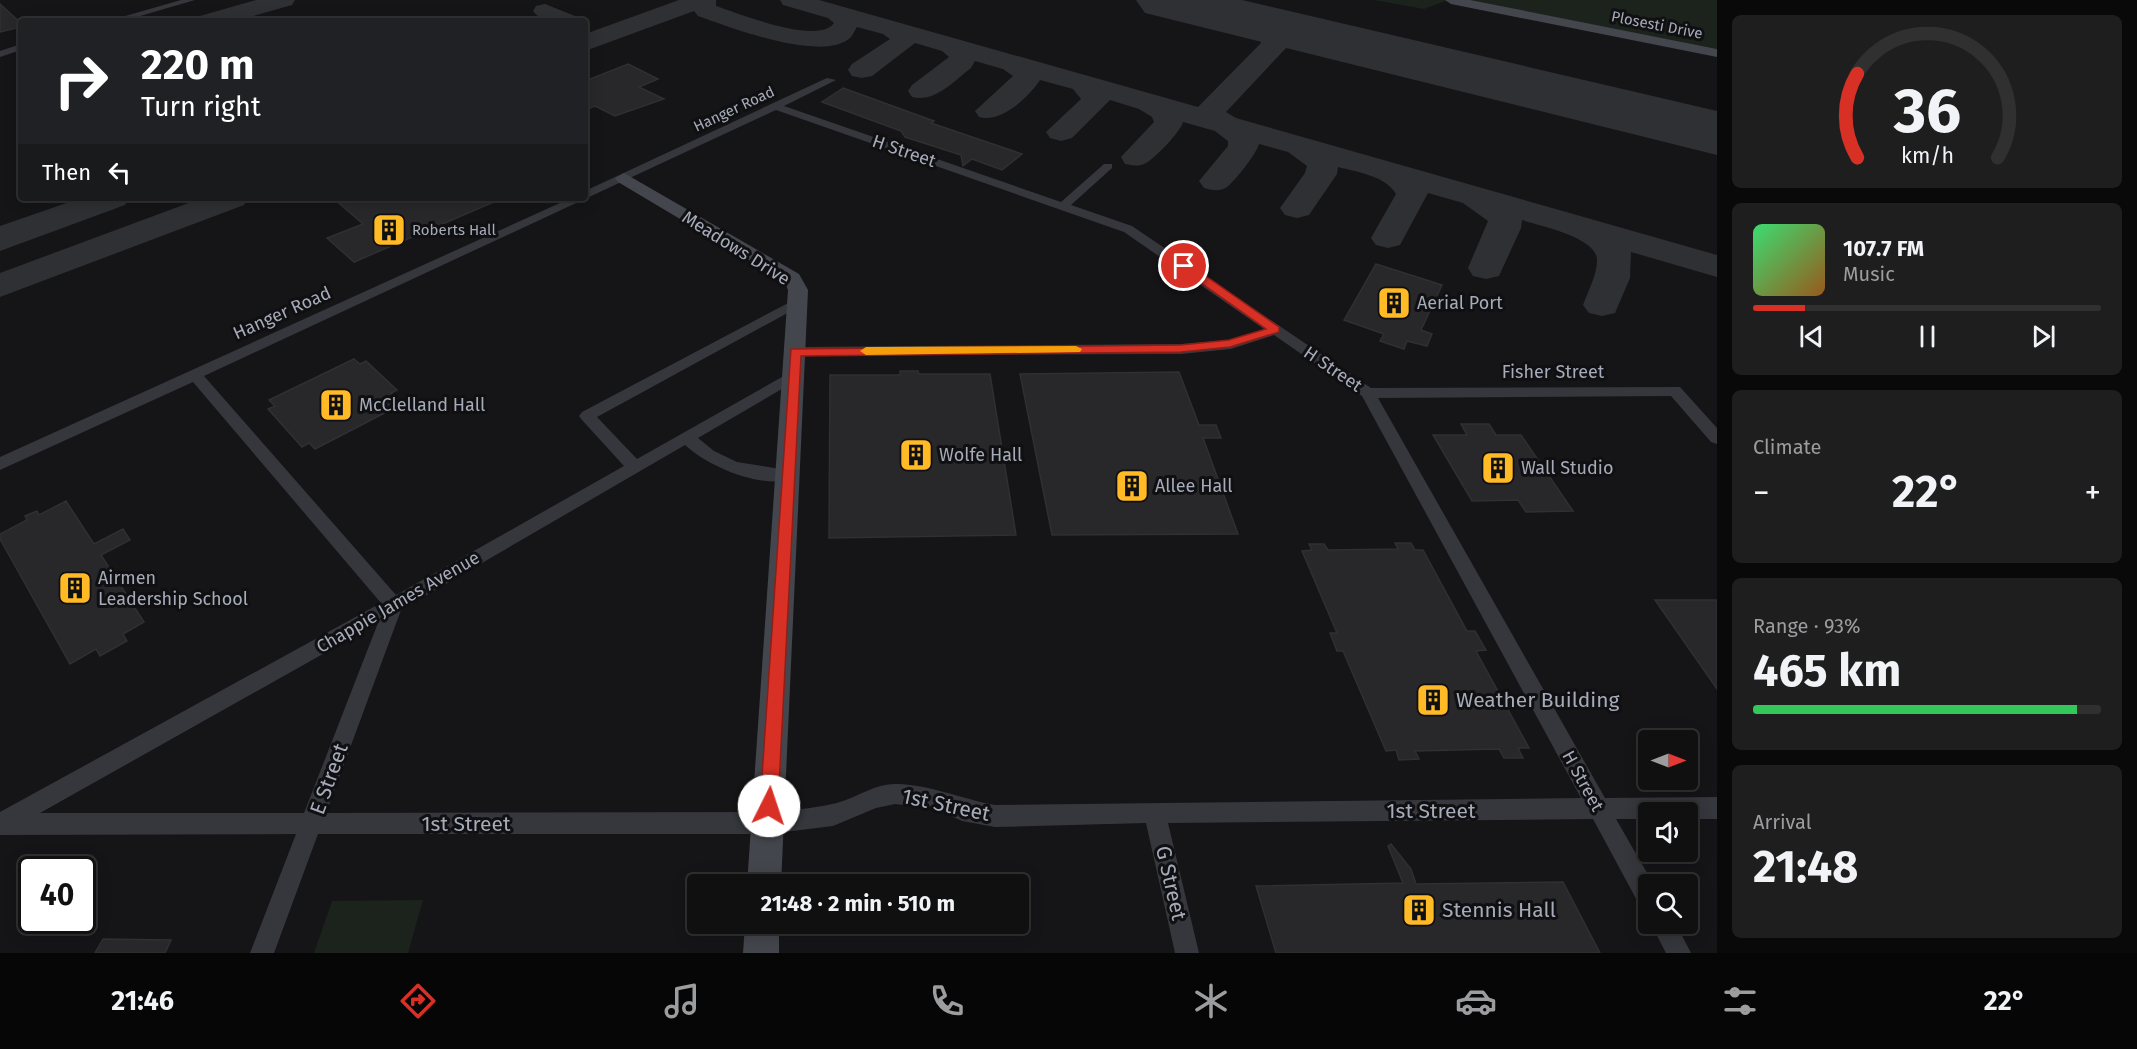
<!DOCTYPE html>
<meta charset="utf-8">
<style>
body{margin:0;font-family:"Fira Sans",sans-serif;background:#1e1e1f;color:#f1f3f6;height:100vh;display:flex;flex-direction:column;font-size:22px;white-space:nowrap}
*{box-sizing:border-box;margin:0}
p{font-size:20px;color:#9c9d9f}
.icon{flex:none;width:33px;height:33px;fill:none;stroke:currentColor;stroke-width:2;stroke-linecap:round;stroke-linejoin:round}
.map{position:relative;flex:1;overflow:hidden}
.side{display:flex;flex-direction:column;gap:15px;padding:15px;background:#090909;width:420px}
.side>*{flex:none}
.guide{position:absolute;left:18px;top:18px;width:570px;height:183px;border-radius:6px;box-shadow:0 3px 15px #0003,0 0 0 2px #303031;background:#202124;color:#fff;overflow:hidden}
.needle{width:39px;rotate:90deg}
.buttons{position:absolute;left:1638px;top:730px;display:grid;gap:12px}
.buttons a{display:grid;place-items:center;width:60px;height:60px;border-radius:6px;background:#101011;box-shadow:0 3px 15px #0003,0 0 0 2px #303031;font-size:30px}
.speed{position:absolute;left:18px;top:856px;display:flex;gap:12px;font-size:30px;font-weight:700;text-align:center}
.speed>*{display:grid;place-content:center;width:78px;height:78px;border-radius:50%;background:#101011;box-shadow:0 3px 15px #0003,0 0 0 2px #303031;line-height:1}
.speed .limit{border:3px solid #111;border-radius:9px;background:#fff;color:#111}
.pin{position:absolute;display:grid;place-items:center;width:51px;height:51px;color:#fff;margin:-26px;border:3px solid #fff;border-radius:50%;box-shadow:0 2px 6px #0007}
.me{position:absolute;width:66px;margin:-33px;rotate:4deg;stroke-linejoin:round;filter:drop-shadow(0 0 4px #0008)}
.turn{display:flex;align-items:center;gap:21px;height:126px;padding:0 24px;font-size:27px}
.turn .icon{width:78px;height:78px;stroke-width:2.5}
.turn b{display:block;font-size:42px;line-height:51px}
.then{display:flex;align-items:center;height:57px;padding:0 24px;background:#0003;gap:12px;font-size:22px}
.big{font-size:45px;font-weight:700;line-height:1.1}
.side .widget{flex:1;display:flex;flex-direction:column;justify-content:center;gap:9px;min-width:0;padding:0 21px;border-radius:9px;background:#1e1e1f}
.side .dial{align-items:center;gap:0}
.dial svg{height:156px;overflow:visible;fill:none;stroke:#303031;stroke-width:7;stroke-linecap:round;text-anchor:middle}
.dial text{fill:#f1f3f6;stroke:none}
.song{display:flex;align-items:center;gap:18px}
.cover{width:72px;height:72px;border-radius:9px;background:linear-gradient(135deg,hsl(140 70% 55%),hsl(30 70% 35%))}
.played{height:6px;border-radius:3px;background:linear-gradient(90deg,#d93025 15%,#303031 15%)}
.keys{display:flex;justify-content:space-around;direction:ltr}
.heat{display:flex;justify-content:space-between;align-items:center;font-size:33px;direction:ltr}
.charge{height:9px;border-radius:4px;background:linear-gradient(90deg,#34c759 93%,#303031 0)}
.trip{position:absolute;left:687px;top:874px;width:342px;height:60px;border-radius:6px;background:#101011;box-shadow:0 3px 15px #0003,0 0 0 2px #303031;font-weight:700;line-height:60px;text-align:center}
.dock{display:flex;height:96px;justify-content:space-around;align-items:center;background:#060607;color:#9c9d9f}
.dock .icon{width:42px;height:42px}
.dock .on{color:#d93025}
.dock b{font-size:27px;color:#f1f3f6}
main{display:flex;flex:1;min-height:0}
.map>svg:first-child{display:block}
</style>
<main>
<div class="map">
<svg width="1717" height="953" viewBox="0 0 1717 953">
<rect width="100%" height="100%" fill="#151517"/>
<g fill="#1b231c">
<polygon points="1374,0 1448,0 1424,9"/>
<polygon points="1464,0 1717,0 1717,49"/>
<polygon points="423,900 408,953 314,953 332,901"/>
</g>
<g fill="none" stroke-linecap="round" stroke-linejoin="round">
<g fill="#2f3034" fill-rule="evenodd">
<polygon points="256,0 295,0 292,5 236,21 196,21 200,16"/>
<path d="M679,0H716V6C738,13 818,46 834,23L828,18L783,5L780,0H819L1198,107L1261,43C1257,31 1242,29 1235,19L1238,14C1253,10 1274,20 1282,32L1299,29L1332,33L1336,38L1332,43L1287,47L1226,112L1236,118L1717,255V277L1631,252L1630,278L1615,313L1602,316L1589,313L1583,305C1588,291 1597,275 1597,260C1597,237 1540,226 1522,220L1521,228L1499,276L1486,279L1473,276L1468,268L1488,221L1463,203L1428,193L1400,245L1388,248L1376,245L1371,238L1396,194C1386,176 1357,172 1338,167L1337,174L1309,215L1297,218L1285,215L1280,208L1305,173L1307,166L1288,152L1259,144C1257,153 1235,181 1227,187C1220,192 1211,190 1204,188L1199,181L1228,146V141L1215,131L1183,122C1182,130 1153,161 1144,164C1137,167 1132,165 1125,164L1121,157L1154,122L1152,117L1139,109L1110,100L1072,138L1061,141L1050,138L1046,132L1081,99L1073,89L1040,80C1028,98 1001,123 979,117L975,111L1013,76L1003,69L975,61L971,68C954,81 935,103 912,97L908,91L912,85L949,57L942,51L915,43L872,76L862,78L852,76L848,70L852,64L890,39L883,34L857,27C855,30 853,35 850,38C821,63 730,27 698,16L694,11L585,51V34Z"/>
<path d="M545,4L575,16L579,21C563,21 543,25 533,11L536,6Z"/>
<polygon points="81,198 129,198 125,205 0,251 0,226"/>
<polygon points="202,198 248,198 244,205 0,297 0,273"/>
</g>
<polygon fill="#2f3034" fill-rule="evenodd" points="1136,0 1242,0 1717,111 1717,155 1145,13"/>
</g>
<g fill="#28282b" stroke="#2f2f34" stroke-width="1.5">
<polygon points="0,4 21,23 21,27 0,32"/>
<polygon points="628,64 658,79 639,87 664,99 615,116 595,106 585,110 585,81"/>
<polygon points="843,88 934,121 931,123 1022,154 1002,170 972,159 963,166 961,155 905,137 901,131 822,102"/>
<polygon points="333,198 503,198 354,262 327,238 363,224"/>
<polygon points="1376,264 1442,285 1421,330 1432,334 1427,346 1407,341 1404,349 1380,341 1384,334 1344,320"/>
<polygon points="354,359 360,364 366,361 397,390 391,393 402,404 315,449 309,443 302,447 268,409 275,406 269,400"/>
<polygon points="900,371 918,371 919,374 990,374 1016,535 829,538 830,375 900,375"/>
<polygon points="1179,372 1199,425 1216,425 1221,438 1203,438 1238,534 1052,535 1020,374"/>
<polygon points="1461,424 1489,424 1496,435 1521,435 1573,511 1526,512 1518,500 1472,501 1433,435 1467,435"/>
<polygon points="66,501 94,544 123,529 130,540 101,555 144,622 123,634 127,641 100,656 96,649 70,664 0,539 0,534 27,520 25,516 37,511 39,515"/>
<polygon points="1395,543 1411,543 1415,550 1423,550 1467,631 1475,631 1486,650 1476,651 1529,748 1518,748 1523,758 1504,758 1499,749 1415,751 1419,759 1399,760 1396,750 1386,751 1343,651 1337,651 1330,633 1337,633 1302,551 1312,550 1309,544 1324,544 1328,550 1398,549"/>
<polygon points="1655,600 1717,600 1717,689"/>
<polygon points="1391,844 1411,869 1416,884 1563,882 1600,953 1276,953 1256,886 1403,883 1388,846"/>
<polygon points="103,939 171,940 165,953 95,953"/>
</g>
<g fill="none" stroke-linecap="round" stroke-linejoin="round">
<g fill="#36373d" fill-rule="evenodd">
<polygon points="181,0 195,0 123,21 108,21"/>
<polygon points="21,44 21,50 0,57 0,51"/>
<path d="M827,78L836,80L784,106L1061,202L1104,164H1112V168L1071,205L1132,226L1371,388L1680,387L1717,428V444L1711,442L1671,396L1378,398L1605,798L1717,797V819H1688V813H1648V819H1616L1654,885H1648V909L1640,906L1593,819L1168,823L1199,953H1175L1146,823L995,827L962,821L936,809L895,804L876,808L833,826L768,834H318L274,953H250L296,834L0,835V812L381,603L193,382L0,470V457L571,198H585V191ZM776,110L1124,232L1264,329L1230,340L1181,344L795,347L790,349L788,352L790,355L1181,354L1231,349L1274,335L1362,396L1581,798L995,805C962,799 931,785 897,784C874,783 854,800 832,804C811,809 789,810 768,812L326,813L401,610L685,445C709,467 761,489 793,479L795,475L793,471L737,462L714,451L698,438L799,379L801,376L799,373H789L637,459L597,417L804,304L797,300L792,301L582,412L579,416L582,420L624,466L396,595L204,376ZM378,623L304,813H40Z"/>
<polygon points="1651,924 1676,924 1691,953 1666,953"/>
</g>
<g fill="#44464d" fill-rule="evenodd">
<polygon points="1445,0 1470,0 1717,49 1717,57 1451,4"/>
<polygon points="624,173 799,274 808,290 781,885 747,885 788,290 784,281 618,182 615,178"/>
<polygon points="745,924 779,924 779,953 743,953"/>
</g>
</g>
<polygon fill="#d93025" stroke="#8d1f18" stroke-width="1.5" points="1180,263 1187,263 1279,327 1279,332 1230,347 1181,352 801,356 778,806 775,812 769,815 762,812 760,806 791,349 1181,345 1229,340 1266,329 1180,268"/>
<polygon fill="#f59e0b" points="1076,346 1082,349 1080,352 866,355 860,351 866,347"/>
<defs>
<symbol id="building-square" viewBox="-11 -11 22 22"><rect x="-9" y="-9" width="18" height="18" rx="4" fill="#ffba26" stroke="#101012"/><path d="M-4-6H4V6H1V3H-1V6H-4ZM-2.5-4.3h1.7v1.8h-1.7ZM.8-4.3h1.7v1.8H.8ZM-2.5-1h1.7V.8h-1.7ZM.8-1h1.7V.8H.8Z" fill="#111"/></symbol>
</defs>
<g fill-rule="evenodd">
<use href="#building-square" x="370" y="211" width="38" height="38"/>
<use href="#building-square" x="1375" y="284" width="38" height="38"/>
<use href="#building-square" x="317" y="386" width="38" height="38"/>
<use href="#building-square" x="897" y="436" width="38" height="38"/>
<use href="#building-square" x="1479" y="449" width="38" height="38"/>
<use href="#building-square" x="1113" y="467" width="38" height="38"/>
<use href="#building-square" x="56" y="569" width="38" height="38"/>
<use href="#building-square" x="1414" y="681" width="38" height="38"/>
<use href="#building-square" x="1400" y="891" width="38" height="38"/>
</g>
<g text-anchor="middle" stroke-width="6" stroke-linejoin="round" paint-order="stroke">
<g font-size="15" fill="#a6abb9" stroke="#101012">
<text transform="translate(1657 25) rotate(11)" y="5">Plosesti Drive</text>
<text transform="translate(734 109) rotate(-25)" y="5">Hanger Road</text>
</g>
<g font-size="15" fill="#a6abb9" stroke="#101012" text-anchor="start">
<text x="412" y="235">Roberts Hall</text>
</g>
<g font-size="18" fill="#a6abb9" stroke="#101012">
<text transform="translate(904 151) rotate(19)" y="6">H Street</text>
<text transform="translate(736 248) rotate(32)" y="6">Meadows Drive</text>
<text transform="translate(282 313) rotate(-24)" y="6">Hanger Road</text>
<text transform="translate(1333 369) rotate(34)" y="6">H Street</text>
<text x="1553" y="378">Fisher Street</text>
<text transform="translate(398 602) rotate(-30)" y="6">Chappie James Avenue</text>
<text transform="translate(1583 781) rotate(61)" y="6">H Street</text>
</g>
<g font-size="18" fill="#a6abb9" stroke="#101012" text-anchor="start">
<text x="1417" y="309">Aerial Port</text>
<text x="359" y="411">McClelland Hall</text>
<text x="939" y="461">Wolfe Hall</text>
<text x="1521" y="474">Wall Studio</text>
<text x="1155" y="492">Allee Hall</text>
<text x="98" y="584">Airmen<tspan x="98" dy="21">Leadership School</tspan></text>
</g>
<g font-size="21" fill="#a6abb9" stroke="#101012" text-anchor="start">
<text x="1456" y="707">Weather Building</text>
<text x="1442" y="917">Stennis Hall</text>
</g>
<g font-size="21" fill="#a6abb9" stroke="#101012">
<text transform="translate(329 779) rotate(-70)" y="7">E Street</text>
<text transform="translate(946 805) rotate(12)" y="7">1st Street</text>
<text x="1431" y="818">1st Street</text>
<text x="466" y="831">1st Street</text>
<text transform="translate(1171 883) rotate(77)" y="7">G Street</text>
</g>
</g>
</svg>
<div class="buttons">
<a><svg class="needle" viewBox="-14 -14 28 28"><path d="M0-13l5 13h-10z" fill="#e53935"/><path d="M0 13l5-13h-10z" fill="#9c9d9f"/></svg></a>
<a><svg class="icon" aria-label="sound" viewBox="0 0 24 24"><path d="M4 9h4l5-4v14l-5-4H4zM17 9q2 3 0 6"/></svg></a>
<a><svg class="icon" aria-label="search" viewBox="0 0 24 24"><circle cx="10" cy="10" r="6"/><path d="M15 15l6 6"/></svg></a>
</div>
<div class="speed"><div class="limit">40</div></div>
<div class="pin" style="left:1184px;top:266px;background:#d93025"><svg class="icon" aria-label="arrive" viewBox="0 0 24 24"><path d="M6 21V4h12l-3 4 3 4H6"/></svg></div>
<svg class="me" style="left:769px;top:806px" viewBox="-20 -20 40 40"><circle r="19" fill="#fff"/><path d="M0-13L10 11 0 6-10 11z" fill="#d93025"/></svg>
<div class="trip">21:48 · 2 min · 510 m</div>
<div class="guide">
<div class="turn"><svg class="icon" aria-label="right" viewBox="0 0 24 24"><path d="M7 20v-9h11M14 6l5 5-5 5"/></svg><div><b>220 m</b>Turn right</div></div>
<div class="then">Then<svg class="icon" aria-label="left" viewBox="0 0 24 24"><path d="M17 20v-9H6M10 6l-5 5 5 5"/></svg></div>
</div>
</div>
<section class="side">
<div class="widget dial"><svg viewBox="0 0 100 80">
<path d="M14 69A42 42 0 1 1 86 69"/>
<path d="M14 69A42 42 0 0 1 14 26" stroke="#d93025"/>
<text x="50" y="56" font-size="32" font-weight="700">36</text>
<text x="50" y="72" font-size="11">km/h</text>
</svg></div>
<div class="widget">
<div class="song"><i class="cover"></i><div><b>107.7 FM</b><p>Music</p></div></div>
<div class="played"></div>
<div class="keys"><svg class="icon" aria-label="previous" viewBox="0 0 24 24"><path d="M18 5L8 12l10 7zM5 5v14"/></svg><svg class="icon" aria-label="pause" viewBox="0 0 24 24"><path d="M8 5v14M16 5v14"/></svg><svg class="icon" aria-label="next" viewBox="0 0 24 24"><path d="M6 5l10 7-10 7zM19 5v14"/></svg></div>
</div>
<div class="widget"><p>Climate</p>
<div class="heat"><a>−</a><b class="big">22°</b><a>+</a></div>
</div>
<div class="widget"><p>Range · 93%</p><b class="big">465 km</b><div class="charge"></div></div>
<div class="widget"><p>Arrival</p><b class="big">21:48</b></div>
</section>
</main>
<nav class="dock">
<b>21:46</b>
<svg class="icon on" aria-label="directions" viewBox="0 0 24 24"><path d="M12 3l9 9-9 9-9-9zM9 14v-3h6M13 9l2 2-2 2"/></svg>
<svg class="icon" aria-label="music" viewBox="0 0 24 24"><path d="M9 18V5l10-2v13"/><circle cx="6" cy="18" r="3"/><circle cx="16" cy="16" r="3"/></svg>
<svg class="icon" aria-label="phone" viewBox="0 0 24 24"><path d="M5 4h4l2 5-3 2q2 4 5 5l2-3 5 2v4C11 20 4 13 5 4z"/></svg>
<svg class="icon" aria-label="climate" viewBox="0 0 24 24"><path d="M12 3v18M4 7l16 10M4 17L20 7"/></svg>
<svg class="icon" aria-label="car" viewBox="0 0 24 24"><path d="M5 17H2v-5l4-1 3-4h7l3 4 3 1v5h-3M9 17h6M6 11h13"/><circle cx="7" cy="17" r="2"/><circle cx="17" cy="17" r="2"/></svg>
<svg class="icon" aria-label="filters" viewBox="0 0 24 24"><path d="M4 7h16M4 17h16"/><circle cx="9" cy="7" r="2"/><circle cx="15" cy="17" r="2"/></svg>
<b>22°</b>
</nav>
